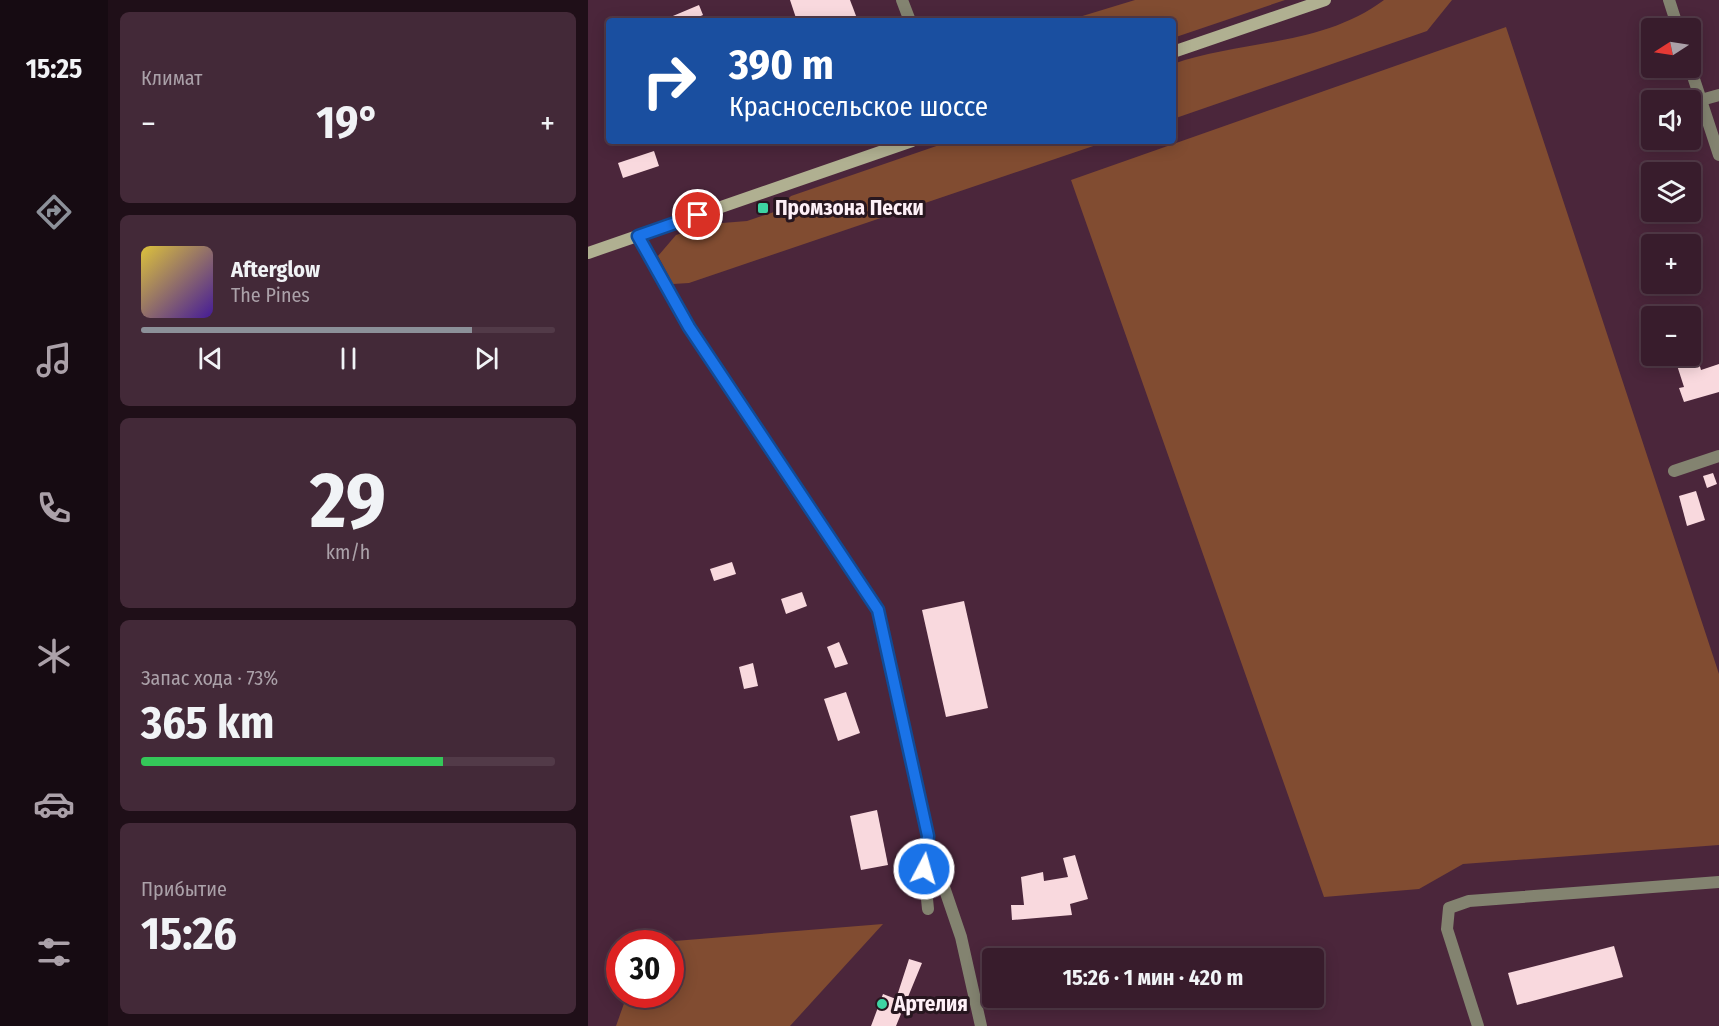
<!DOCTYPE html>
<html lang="ru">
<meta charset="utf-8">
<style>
body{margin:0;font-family:"Fira Sans Condensed",sans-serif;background:#432938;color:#f1f3f6;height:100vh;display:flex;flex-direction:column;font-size:22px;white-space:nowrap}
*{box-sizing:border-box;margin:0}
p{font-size:20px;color:#aba1a9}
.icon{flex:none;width:33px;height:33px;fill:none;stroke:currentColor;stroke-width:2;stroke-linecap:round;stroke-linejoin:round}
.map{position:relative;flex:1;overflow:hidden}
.panel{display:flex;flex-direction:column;gap:12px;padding:12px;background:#1f0f18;width:480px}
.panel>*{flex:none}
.hud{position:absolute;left:18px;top:18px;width:570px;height:126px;border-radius:6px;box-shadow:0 3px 15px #0003,0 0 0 2px #523a48;background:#1a4fa0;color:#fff;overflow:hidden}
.needle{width:39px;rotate:258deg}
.fabs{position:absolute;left:1053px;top:18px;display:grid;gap:12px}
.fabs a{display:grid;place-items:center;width:60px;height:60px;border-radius:6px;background:#381c2c;box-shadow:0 3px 15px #0003,0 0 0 2px #523a48;font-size:30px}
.speed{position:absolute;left:18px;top:930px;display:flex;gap:12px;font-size:30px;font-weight:700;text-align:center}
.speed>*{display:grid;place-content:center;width:78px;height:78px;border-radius:50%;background:#381c2c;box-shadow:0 3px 15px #0003,0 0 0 2px #523a48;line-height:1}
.speed .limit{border:9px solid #d22;background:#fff;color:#111}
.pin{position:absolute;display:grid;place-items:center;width:51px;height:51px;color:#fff;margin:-26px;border:3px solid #fff;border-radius:50%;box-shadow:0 2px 6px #0007}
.me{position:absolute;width:66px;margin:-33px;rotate:6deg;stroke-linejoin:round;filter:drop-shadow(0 0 4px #0008)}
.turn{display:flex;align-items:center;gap:21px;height:126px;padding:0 24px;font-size:27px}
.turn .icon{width:78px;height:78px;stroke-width:2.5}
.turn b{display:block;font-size:42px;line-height:51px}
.big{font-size:45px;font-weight:700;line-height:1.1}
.panel .widget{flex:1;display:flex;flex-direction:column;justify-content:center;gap:9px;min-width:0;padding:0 21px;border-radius:9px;background:#432938}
.panel .dial{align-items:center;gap:0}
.dial b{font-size:78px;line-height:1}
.song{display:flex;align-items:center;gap:18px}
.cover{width:72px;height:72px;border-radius:9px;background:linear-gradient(135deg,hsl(50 70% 55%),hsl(260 70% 35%))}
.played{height:6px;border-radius:3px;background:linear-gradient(90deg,#8c9099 80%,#523a48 80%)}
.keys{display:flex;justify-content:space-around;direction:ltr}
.heat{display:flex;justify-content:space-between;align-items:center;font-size:33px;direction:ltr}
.charge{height:9px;border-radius:4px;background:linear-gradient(90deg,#34c759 73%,#523a48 0)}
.trip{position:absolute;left:394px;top:948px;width:342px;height:60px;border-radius:6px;background:#381c2c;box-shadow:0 3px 15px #0003,0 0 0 2px #523a48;font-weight:700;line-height:60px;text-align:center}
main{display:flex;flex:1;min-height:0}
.tabs{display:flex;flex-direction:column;width:108px;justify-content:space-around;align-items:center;background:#160b12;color:#aba1a9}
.tabs .icon{width:42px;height:42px}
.tabs .on{color:#8c9099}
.tabs b{font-size:27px;color:#f1f3f6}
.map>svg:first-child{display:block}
</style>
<main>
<nav class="tabs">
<b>15:25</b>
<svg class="icon on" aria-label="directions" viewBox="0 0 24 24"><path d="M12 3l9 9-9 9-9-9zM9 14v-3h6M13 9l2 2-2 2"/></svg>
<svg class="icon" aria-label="music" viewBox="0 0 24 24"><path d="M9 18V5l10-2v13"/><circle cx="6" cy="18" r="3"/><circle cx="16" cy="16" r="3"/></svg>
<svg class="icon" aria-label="phone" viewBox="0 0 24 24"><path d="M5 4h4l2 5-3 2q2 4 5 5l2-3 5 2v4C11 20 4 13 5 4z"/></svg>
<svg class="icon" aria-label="climate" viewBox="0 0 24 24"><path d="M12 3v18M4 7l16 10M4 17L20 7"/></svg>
<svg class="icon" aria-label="car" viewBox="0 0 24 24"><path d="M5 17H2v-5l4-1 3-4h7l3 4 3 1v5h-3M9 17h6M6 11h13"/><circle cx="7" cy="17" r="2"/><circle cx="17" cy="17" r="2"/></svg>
<svg class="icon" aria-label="filters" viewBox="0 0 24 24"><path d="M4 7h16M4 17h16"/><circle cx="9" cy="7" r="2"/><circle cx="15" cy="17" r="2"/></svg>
</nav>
<section class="panel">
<div class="widget"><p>Климат</p>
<div class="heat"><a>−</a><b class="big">19°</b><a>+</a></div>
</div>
<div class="widget">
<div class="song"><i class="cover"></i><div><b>Afterglow</b><p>The Pines</p></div></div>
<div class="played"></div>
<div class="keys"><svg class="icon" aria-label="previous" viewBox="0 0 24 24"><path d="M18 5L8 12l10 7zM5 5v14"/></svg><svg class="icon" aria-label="pause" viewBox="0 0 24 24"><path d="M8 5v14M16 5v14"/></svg><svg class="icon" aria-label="next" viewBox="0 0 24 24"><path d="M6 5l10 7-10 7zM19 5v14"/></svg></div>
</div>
<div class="widget dial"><b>29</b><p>km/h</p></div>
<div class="widget"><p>Запас хода · 73%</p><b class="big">365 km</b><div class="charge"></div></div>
<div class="widget"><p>Прибытие</p><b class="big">15:26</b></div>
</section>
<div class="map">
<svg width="1131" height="1026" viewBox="0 0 1131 1026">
<rect width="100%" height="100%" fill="#4b263b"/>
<g fill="#814c31">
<polygon points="547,0 697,0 585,38 585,21 478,21"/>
<path d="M796,0H864L839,31L585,119V64C654,40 735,46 796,0Z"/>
<polygon points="918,27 1131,674 1131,845 875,864 831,889 736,897 483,180"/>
<polygon points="363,141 520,141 101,283 85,284 70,256 88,235 122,224 159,221 186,212 203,196"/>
<polygon points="295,924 202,1026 28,1026 39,995 82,994 82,944 62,943"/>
</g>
<g fill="#f9d9de">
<polygon points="202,0 262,0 270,21 209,21"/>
<polygon points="111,5 115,15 101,21 73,21"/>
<polygon points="66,151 71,166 35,178 30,163"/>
<polygon points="1086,356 1109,356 1113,370 1131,364 1131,392 1096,402 1091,388 1096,387"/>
<polygon points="1125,473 1129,484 1119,488 1115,476"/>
<polygon points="1108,491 1117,520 1099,526 1091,496"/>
<polygon points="144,562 148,574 126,581 122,569"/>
<polygon points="214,592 219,606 198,614 193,599"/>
<polygon points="376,601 400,708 358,717 334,610"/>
<polygon points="251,642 260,664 247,668 239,647"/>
<polygon points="165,663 170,686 156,689 151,667"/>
<polygon points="258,692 272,733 250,741 236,699"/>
<polygon points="289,810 300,865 273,870 262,816"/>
<polygon points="487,855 500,899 482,904 484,915 424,920 423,905 436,905 433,877 455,872 456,881 480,877 475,858"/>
<polygon points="1026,946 1035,977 929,1005 920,973"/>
<polygon points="321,959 334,963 308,1026 283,1026 295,994 308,999"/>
</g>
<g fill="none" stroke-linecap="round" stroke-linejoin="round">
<g stroke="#838370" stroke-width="12">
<polyline points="314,0 322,21"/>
<polyline points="1081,0 1090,28"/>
<polyline points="1102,67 1131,155"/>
<polyline points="1113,100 1131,95"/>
<polyline points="50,236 101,327 290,610 340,836 336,869 340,909"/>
<polyline points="1086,471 1131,456"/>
<polyline points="341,843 373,937 393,1026"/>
<polyline points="890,1026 859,929 861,908 881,901 1131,882"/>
</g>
<g stroke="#b0b091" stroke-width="12">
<polyline points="585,52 737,0"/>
<polyline points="0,253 324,141"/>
</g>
</g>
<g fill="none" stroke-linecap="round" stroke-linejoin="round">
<defs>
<polyline id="route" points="110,215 50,236 101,327 290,610 340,836 336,869"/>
</defs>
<use href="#route" stroke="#114b97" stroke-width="15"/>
<use href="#route" stroke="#1a73e8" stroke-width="10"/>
</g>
<g fill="#3dd4a3" stroke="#27161f" stroke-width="2">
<rect x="169" y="202" width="12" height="12" rx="3"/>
<circle cx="294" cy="1004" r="6"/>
</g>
<g text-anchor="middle" stroke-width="6" stroke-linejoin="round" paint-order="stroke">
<g font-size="21" font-weight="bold" fill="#fef0f7" stroke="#27161f" text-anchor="start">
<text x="187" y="215">Промзона Пески</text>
<text x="306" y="1011">Артелия</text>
</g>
</g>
</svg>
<div class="fabs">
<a><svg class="needle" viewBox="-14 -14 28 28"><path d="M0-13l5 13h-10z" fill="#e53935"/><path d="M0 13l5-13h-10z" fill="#aba1a9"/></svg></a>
<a><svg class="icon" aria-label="sound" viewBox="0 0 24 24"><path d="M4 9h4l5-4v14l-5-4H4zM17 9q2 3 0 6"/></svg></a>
<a><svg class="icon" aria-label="layers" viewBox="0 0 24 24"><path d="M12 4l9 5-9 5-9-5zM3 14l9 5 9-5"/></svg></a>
<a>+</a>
<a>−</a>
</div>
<div class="speed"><div class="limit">30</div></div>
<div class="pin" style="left:110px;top:215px;background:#d93025"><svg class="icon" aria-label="arrive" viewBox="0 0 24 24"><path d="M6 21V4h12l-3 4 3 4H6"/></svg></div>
<svg class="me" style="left:336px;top:869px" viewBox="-20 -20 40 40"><circle r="17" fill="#1a73e8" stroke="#fff" stroke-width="3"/><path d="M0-11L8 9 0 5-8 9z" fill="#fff"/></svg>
<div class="trip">15:26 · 1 мин · 420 m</div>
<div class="hud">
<div class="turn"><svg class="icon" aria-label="right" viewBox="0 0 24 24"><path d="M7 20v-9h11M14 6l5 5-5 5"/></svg><div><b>390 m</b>Красносельское шоссе</div></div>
</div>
</div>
</main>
